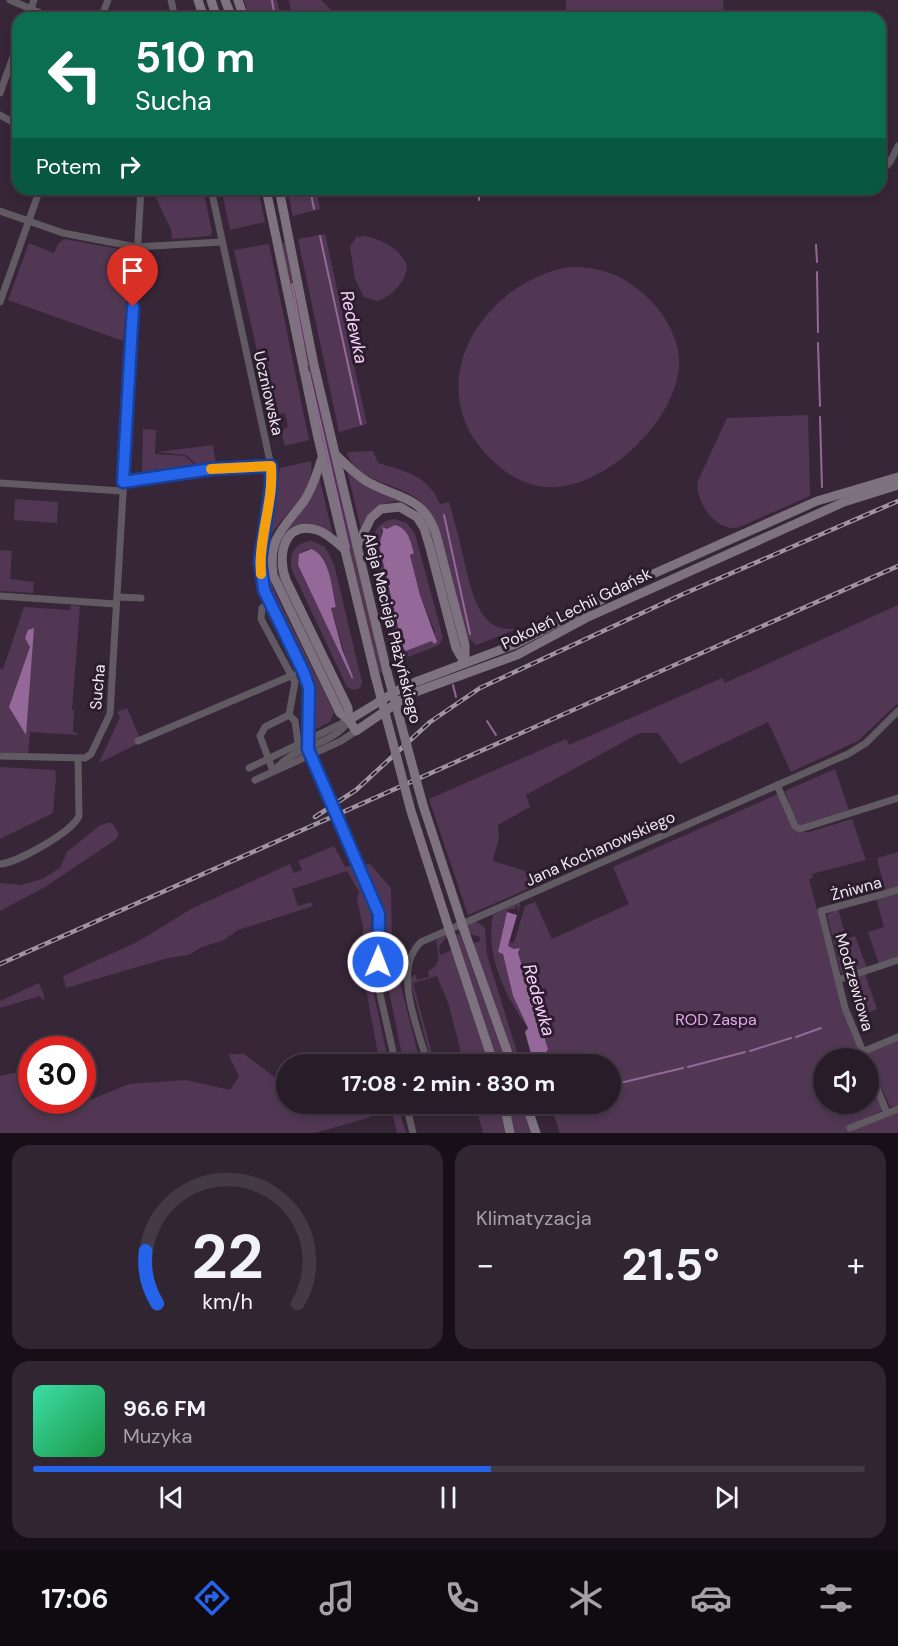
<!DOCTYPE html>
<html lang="pl">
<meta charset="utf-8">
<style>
body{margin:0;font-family:"DM Sans",sans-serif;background:#302531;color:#f1f3f6;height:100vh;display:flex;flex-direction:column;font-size:22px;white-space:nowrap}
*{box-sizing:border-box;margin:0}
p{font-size:20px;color:#a5a1a8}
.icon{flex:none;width:33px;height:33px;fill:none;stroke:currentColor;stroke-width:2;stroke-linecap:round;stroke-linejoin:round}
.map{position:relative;height:1133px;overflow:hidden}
.side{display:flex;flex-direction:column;gap:12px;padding:12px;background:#160f17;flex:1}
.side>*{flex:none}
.banner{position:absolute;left:12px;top:12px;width:874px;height:183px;border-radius:18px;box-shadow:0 3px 9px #0003,0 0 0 2px #443a46;background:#0b6e4f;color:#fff;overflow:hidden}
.buttons{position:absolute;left:813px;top:1048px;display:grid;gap:12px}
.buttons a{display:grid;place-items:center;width:66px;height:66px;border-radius:50%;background:#281c29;box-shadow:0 3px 9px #0003,0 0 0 2px #443a46;font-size:30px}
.speed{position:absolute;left:18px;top:1036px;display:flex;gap:12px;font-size:30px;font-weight:700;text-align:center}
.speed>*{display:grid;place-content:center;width:78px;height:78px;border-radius:50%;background:#281c29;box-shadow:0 3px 9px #0003,0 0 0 2px #443a46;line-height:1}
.speed .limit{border:9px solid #d22;background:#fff;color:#111}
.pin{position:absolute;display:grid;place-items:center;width:51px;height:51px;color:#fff;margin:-62px -26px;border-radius:50% 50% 50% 0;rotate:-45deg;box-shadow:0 0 6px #0007}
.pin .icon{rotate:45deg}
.me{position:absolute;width:66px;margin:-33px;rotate:1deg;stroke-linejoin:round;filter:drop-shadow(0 0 4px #0008)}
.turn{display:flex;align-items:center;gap:21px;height:126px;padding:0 24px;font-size:27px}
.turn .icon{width:78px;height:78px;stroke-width:2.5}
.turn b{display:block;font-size:42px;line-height:51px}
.then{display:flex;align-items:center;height:57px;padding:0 24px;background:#0003;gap:12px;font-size:22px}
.big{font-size:45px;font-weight:700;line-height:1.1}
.side .tile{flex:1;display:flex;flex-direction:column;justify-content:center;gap:9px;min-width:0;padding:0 21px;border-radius:18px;background:#302531}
.side .dial{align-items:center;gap:0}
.dial svg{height:156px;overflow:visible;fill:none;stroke:#443a46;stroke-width:7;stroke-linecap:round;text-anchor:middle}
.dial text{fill:#f1f3f6;stroke:none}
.song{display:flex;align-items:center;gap:18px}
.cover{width:72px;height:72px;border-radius:9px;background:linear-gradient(135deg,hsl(160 70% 55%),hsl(140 70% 35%))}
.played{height:6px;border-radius:3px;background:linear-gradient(90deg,#2563eb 55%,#443a46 55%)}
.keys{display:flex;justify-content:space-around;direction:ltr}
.heat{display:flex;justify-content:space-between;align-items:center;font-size:33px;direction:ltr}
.side .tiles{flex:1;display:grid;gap:12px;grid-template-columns:1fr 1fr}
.tile:last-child{grid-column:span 2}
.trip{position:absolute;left:276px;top:1054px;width:345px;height:60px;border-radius:30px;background:#281c29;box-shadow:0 3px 9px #0003,0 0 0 2px #443a46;font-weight:700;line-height:60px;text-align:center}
.tab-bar{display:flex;height:96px;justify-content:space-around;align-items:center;background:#100b10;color:#a5a1a8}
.tab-bar .icon{width:42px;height:42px}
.tab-bar .current{color:#2563eb}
.tab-bar b{font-size:27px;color:#f1f3f6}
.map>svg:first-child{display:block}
</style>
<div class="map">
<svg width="898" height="1133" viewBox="0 0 898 1133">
<rect width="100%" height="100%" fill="#362637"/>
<g fill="#513753" fill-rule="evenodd">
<polygon points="244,0 277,0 281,18 249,18"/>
<polygon points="289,0 321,0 339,18 292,18"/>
<polygon points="566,0 723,0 724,12 662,14 661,18 566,18"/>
<polygon points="147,189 203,189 212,232 210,236 172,239 171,230 152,189"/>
<polygon points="248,189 258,189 265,222 230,230 223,197 249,192"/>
<polygon points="287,189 316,189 320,209 293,216"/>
<polygon points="325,234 367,424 339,432 298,239"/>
<path d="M365,236C381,239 401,249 407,266C406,282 392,296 377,301L364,297L355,279L350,247L356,237Z"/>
<polygon points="64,239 130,251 123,341 8,300 29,243 54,253 58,244"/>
<polygon points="286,242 382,672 377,674 302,347 282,243"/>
<polygon points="269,244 309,440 285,446 281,432 288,426 285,413 273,416 274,421 281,419 282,423 275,425 279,447 234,250"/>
<path d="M569,267C600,266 624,275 647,297C664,313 678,336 679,360C681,418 604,491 547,487C523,486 503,472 488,456C418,384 483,282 569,267Z"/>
<path d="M808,415L810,496L737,528C714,530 697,503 697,483L727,418Z"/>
<polygon points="143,429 156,430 155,454 185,456 198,468 142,475"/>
<polygon points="213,445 216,466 200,468 186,455 157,452"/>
<path d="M373,451L378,463C405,471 429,476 440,504L449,502C454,520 459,538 463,556C472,593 480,647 532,623L477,645L466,637C458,605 443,518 419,500C395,482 363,484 347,455L348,452Z"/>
<path d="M311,461C316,496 278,515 267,544L280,468Z"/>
<path d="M347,470C371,483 400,494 420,512C437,528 454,617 461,644C439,624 446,477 381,505C371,510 365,519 361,529Z"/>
<path d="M319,476L333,536L324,529L286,534L277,551V563L343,709L280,579C265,543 301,506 319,476Z"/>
<polygon points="15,499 58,502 57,523 14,520"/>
<path d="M395,519L407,523L415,534L443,638L439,645L406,658L398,655C392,630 368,558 374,535C377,525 384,520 395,519ZM382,527L414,553L410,554L420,595L435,632L432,641L407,651L403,648L380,548Z"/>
<path d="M312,541L325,547L334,564L362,682L360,688L354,690L347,687L292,570C288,554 295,542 312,541ZM308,549C330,550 332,590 336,606L331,608L352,679L298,565L299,554Z"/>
<polygon points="0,550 12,551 10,579 34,582 33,593 0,591"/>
<path d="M266,558L273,588L334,712L330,722L314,730C315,713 318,696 313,679C301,637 265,605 266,558Z"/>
<polygon points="71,605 80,606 72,710 74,710 73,731 79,735 30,732 28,754 0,752 0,669 3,669 24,607 70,610"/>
<polygon points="898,605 898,703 858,741 791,772 768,722 680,764 658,733 640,733 526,795 530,807 498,825 499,837 493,861 525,871 532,887 468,915 429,799 566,739 569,745 722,678 725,683"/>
<polygon points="127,708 140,738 139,743 99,763 120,717 117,712"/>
<polygon points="0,767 55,770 56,776 53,813 0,839"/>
<polygon points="835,769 849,810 801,827 796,823 785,791"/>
<polygon points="778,794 800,832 809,832 852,819 866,860 812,874 813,878 809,879 843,1009 863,1059 824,1059 824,1104 868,1104 869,1071 883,1110 850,1126 851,1131 898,1111 898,1133 560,1133 550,1104 610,1104 610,1065 539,1065 548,1049 518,953 520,948 514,949 508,946 509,942 514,943 525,906 535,902 552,939 629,904 613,867"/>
<polygon points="107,823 112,823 119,834 115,840 45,887 0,911 0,883 21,885 42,879 60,868 67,852 99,826"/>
<polygon points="334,846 345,867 352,865 371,912 373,989 389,1065 380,1065 361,962 363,927 357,899 359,892 347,871 292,889 298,906 311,902 313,906 238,930 224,940 202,947 189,955 168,958 66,988 63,976 139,941 191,909 290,864 294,873 302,870 298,861"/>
<polygon points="898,852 898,888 885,891 877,858"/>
<polygon points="369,863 391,888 392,938 395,947 403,956 400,970 385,969 386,913 365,865"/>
<polygon points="898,892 898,958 879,964 868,932 884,927 876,898"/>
<path d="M520,901L519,914L517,904L515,909H508L498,951L503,954L513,996L528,1028C505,996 485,956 493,915Z"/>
<polygon points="838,908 846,939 855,936 867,968 845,975 841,973 827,915"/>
<polygon points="477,922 485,928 487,955 521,1065 515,1065 472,944 480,941 480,937 470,934 466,924"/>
<polygon points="460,933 507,1065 498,1065 455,935"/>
<path d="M446,934L447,937L439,946L440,955L452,950L490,1065H464L449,1005L437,976L413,983L435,1065H432L410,979L415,974L417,980L429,977L428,971C443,965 438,953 436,940Z"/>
<polygon points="399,973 400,983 421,1065 404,1065 386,976"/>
<polygon points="865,974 877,1009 865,1014 853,978"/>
<polygon points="39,983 45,998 42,1000 40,996 0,1008 0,1001"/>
<polygon points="898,1039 898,1106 890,1107 868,1057 869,1052"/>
<polygon points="228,1054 244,1054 286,1086 286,1104 372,1104 371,1117 315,1133 0,1133 0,1076 31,1069 32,1101 52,1101 56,1114 129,1084 186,1080 230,1090 239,1076"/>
<polygon points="379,1104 397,1104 406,1133 397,1133 392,1111 378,1115"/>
<polygon points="475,1104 500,1104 505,1133 483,1133"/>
<polygon points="508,1104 521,1104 532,1133 515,1133"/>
</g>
<g fill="#946898">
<path d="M395,525C409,529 410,541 414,553L410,555L420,595L437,642L434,644L432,641L406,651L403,648L379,545L383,531L382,527L387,529Z"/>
<path d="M311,549C330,555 332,589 336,607L331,608L342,649L353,677L352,679L298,565L299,554Z"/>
<polygon points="34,628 26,735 9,707 30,647 25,638 28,630"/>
<polygon points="507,912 517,915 508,946 514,949 520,948 518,953 548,1049 539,1065 534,1065 525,1032 528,1028 513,996 503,954 498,952"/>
</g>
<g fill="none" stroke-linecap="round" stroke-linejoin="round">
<g stroke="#946898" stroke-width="2">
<polyline points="272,0 275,18"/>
<polyline points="310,189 314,209"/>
<polyline points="479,189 479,200"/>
<polyline points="320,236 361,424"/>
<polyline points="816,245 817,262"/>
<polyline points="817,272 818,332"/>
<polyline points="292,284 307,365"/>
<polyline points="818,343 820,406"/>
<polyline points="309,373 349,548"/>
<polyline points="820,417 822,487"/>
<polyline points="444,515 470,634"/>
<polyline points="453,685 456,697"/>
<polyline points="487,721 496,735"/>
<polyline points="796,1037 821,1028"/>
<polyline points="750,1051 791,1038"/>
<polyline points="688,1067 745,1052"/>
<polyline points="620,1083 683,1068"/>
<polyline points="610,1085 616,1084"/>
</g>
<g stroke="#615a62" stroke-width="7">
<polyline points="10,0 52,18"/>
<polyline points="171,0 175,18"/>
<polyline points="28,18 34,0"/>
<polyline points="101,18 108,0"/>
<polyline points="0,93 18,43"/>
<polyline points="0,115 18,125"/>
<polyline points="880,173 890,162 898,146"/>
<path d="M211,189L271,466C274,503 256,538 261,575C266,617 301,648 309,688C311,703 308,719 306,734"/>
<polyline points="0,211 63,233 136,247 221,242"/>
<polyline points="0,302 40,189"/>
<polyline points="123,481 212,469 271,466"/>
<polyline points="0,483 122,491"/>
<polyline points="0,596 116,604"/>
<polyline points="117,597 141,598"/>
<polyline points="268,603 262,608 261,619 295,682 289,715 265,727 260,736 273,771"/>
<polyline points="289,715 295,721 298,743"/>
<polyline points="138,741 293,675"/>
<polyline points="0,756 85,758 91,754 110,714 141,189"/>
<polyline points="249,768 349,720"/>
<path d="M276,769C295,745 331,746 348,722"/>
<polyline points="255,780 341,741 356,731"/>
<polyline points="777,785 795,826 800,829 898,798"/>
<path d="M0,864C17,863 72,832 79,816L78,759"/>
<polyline points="367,884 379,914 380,994 396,1065"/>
<polyline points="838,980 898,960"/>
<polyline points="862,1052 898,1037"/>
<polyline points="866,1059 845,1008 821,911 898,890"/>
<path d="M428,1065C419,1030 391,970 421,942L848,754L866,743L898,711"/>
<polyline points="868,1066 887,1113"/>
<polyline points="406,1104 413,1133"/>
<polyline points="850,1128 898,1109"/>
</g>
<g stroke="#7f7280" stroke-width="9">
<polyline points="198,0 204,18"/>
<polyline points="211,0 217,18"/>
<polyline points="225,0 232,18"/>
<polyline points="238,0 244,18"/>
<polyline points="266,189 318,438 375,675"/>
<polyline points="279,189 314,365 387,672"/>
<path d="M336,455C346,465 356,475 368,482C398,499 423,495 436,534L465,645V662"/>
<path d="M322,458C317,472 313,488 304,501C284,528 268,537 273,575L340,713L349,720L356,731L410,694L517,655L586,618L844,502L898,485"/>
<polyline points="357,546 371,518 381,509 400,507 417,517 424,528 430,548 456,648 464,662"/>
<path d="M344,549C336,542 327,533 317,530C283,520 277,557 286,580L348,708L349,720"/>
<polyline points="349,720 405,686 516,644 644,578 817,501 898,477"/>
<polyline points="464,930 512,1065"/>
<polyline points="451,935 494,1065"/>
<polyline points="504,1104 510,1133"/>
<polyline points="526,1104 536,1133"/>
</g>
<defs>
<g id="rail">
<polyline points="315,817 356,790 430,722 480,688 681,595 898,501"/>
<polyline points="0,964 898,566"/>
</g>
</defs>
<use href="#rail" stroke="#a194a2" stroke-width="4.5"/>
<use href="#rail" stroke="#2b1d2d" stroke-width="2" stroke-dasharray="7" stroke-linecap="butt"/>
<polyline stroke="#615a62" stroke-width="7" points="306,734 308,749 367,884"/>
<g stroke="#7f7280" stroke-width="9">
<polyline points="387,672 423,805 464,930"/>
<polyline points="375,675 411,811 451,935"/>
</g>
</g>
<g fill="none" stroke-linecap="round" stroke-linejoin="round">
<defs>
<polyline id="route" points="133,307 123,482 212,469 271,466 271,488 260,561 264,590 304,673 309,688 308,749 379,914 378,962"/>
</defs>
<use href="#route" stroke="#184099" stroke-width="15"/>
<use href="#route" stroke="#2563eb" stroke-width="10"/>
<path stroke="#f59e0b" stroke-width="10" d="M211,469L271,466C274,503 258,537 261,574"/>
</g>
<g text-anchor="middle" stroke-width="6" stroke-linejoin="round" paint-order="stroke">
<g font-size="16" fill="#f2e8f3" stroke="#2b1d2d">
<text transform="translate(269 393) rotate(77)" y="6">Uczniowska</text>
<text transform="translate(576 608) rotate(-26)" y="6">Pokoleń Lechii Gdańsk</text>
<text transform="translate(393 628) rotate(76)" y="6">Aleja Macieja Płażyńskiego</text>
<text transform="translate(97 687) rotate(-85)" y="6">Sucha</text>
<text transform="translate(600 848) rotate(-24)" y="6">Jana Kochanowskiego</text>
<text transform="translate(856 888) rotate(-15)" y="6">Żniwna</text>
<text transform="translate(855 982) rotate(74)" y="6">Modrzewiowa</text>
</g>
<g font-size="16" fill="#e7a7ee" stroke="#2b1d2d">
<text x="716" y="1025">ROD Zaspa</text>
</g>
<g font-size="18" font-style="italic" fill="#f8d1fc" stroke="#2b1d2d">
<text transform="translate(354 327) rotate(78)" y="6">Redewka</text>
<text transform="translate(539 1000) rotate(74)" y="6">Redewka</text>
</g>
</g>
</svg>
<div class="buttons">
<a><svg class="icon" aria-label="sound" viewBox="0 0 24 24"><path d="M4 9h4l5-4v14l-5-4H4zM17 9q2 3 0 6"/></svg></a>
</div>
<div class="speed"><div class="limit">30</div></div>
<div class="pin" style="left:133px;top:307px;background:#d93025"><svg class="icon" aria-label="arrive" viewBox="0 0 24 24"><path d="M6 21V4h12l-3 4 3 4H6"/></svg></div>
<svg class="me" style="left:378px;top:962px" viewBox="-20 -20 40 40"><circle r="17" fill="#2563eb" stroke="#fff" stroke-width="3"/><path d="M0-11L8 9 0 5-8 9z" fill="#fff"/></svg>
<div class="trip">17:08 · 2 min · 830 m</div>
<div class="banner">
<div class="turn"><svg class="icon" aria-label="left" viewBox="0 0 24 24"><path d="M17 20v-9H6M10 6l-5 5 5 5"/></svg><div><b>510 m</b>Sucha</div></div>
<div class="then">Potem<svg class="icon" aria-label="right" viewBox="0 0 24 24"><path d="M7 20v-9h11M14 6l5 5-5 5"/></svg></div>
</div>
</div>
<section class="side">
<div class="tiles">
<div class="tile dial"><svg viewBox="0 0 100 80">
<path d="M14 69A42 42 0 1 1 86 69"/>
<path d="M14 69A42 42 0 0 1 8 42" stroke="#2563eb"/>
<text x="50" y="56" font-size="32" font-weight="700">22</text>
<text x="50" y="72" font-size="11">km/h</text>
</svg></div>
<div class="tile"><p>Klimatyzacja</p>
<div class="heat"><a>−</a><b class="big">21.5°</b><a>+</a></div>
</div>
<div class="tile">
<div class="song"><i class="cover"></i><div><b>96.6 FM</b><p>Muzyka</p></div></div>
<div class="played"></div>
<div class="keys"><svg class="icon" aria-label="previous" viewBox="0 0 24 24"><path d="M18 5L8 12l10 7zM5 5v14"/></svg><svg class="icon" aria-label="pause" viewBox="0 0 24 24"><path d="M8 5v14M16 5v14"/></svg><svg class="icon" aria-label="next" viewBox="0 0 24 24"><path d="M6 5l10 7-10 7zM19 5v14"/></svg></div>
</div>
</div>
</section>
<nav class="tab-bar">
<b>17:06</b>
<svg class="icon current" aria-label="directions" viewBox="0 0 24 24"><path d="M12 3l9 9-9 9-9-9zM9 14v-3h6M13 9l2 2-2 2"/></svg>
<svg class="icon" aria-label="music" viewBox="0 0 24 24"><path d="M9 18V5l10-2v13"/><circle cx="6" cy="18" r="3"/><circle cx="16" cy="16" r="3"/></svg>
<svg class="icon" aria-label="phone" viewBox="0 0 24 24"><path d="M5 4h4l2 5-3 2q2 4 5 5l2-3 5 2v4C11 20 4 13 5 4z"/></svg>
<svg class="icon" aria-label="climate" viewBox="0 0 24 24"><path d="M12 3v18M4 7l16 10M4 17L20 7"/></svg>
<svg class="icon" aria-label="car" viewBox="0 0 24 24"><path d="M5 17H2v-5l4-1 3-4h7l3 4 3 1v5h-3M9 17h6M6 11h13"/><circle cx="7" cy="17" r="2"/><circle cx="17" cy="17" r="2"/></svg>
<svg class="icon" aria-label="filters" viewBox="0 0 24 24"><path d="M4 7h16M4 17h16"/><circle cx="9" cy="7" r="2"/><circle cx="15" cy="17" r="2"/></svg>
</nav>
